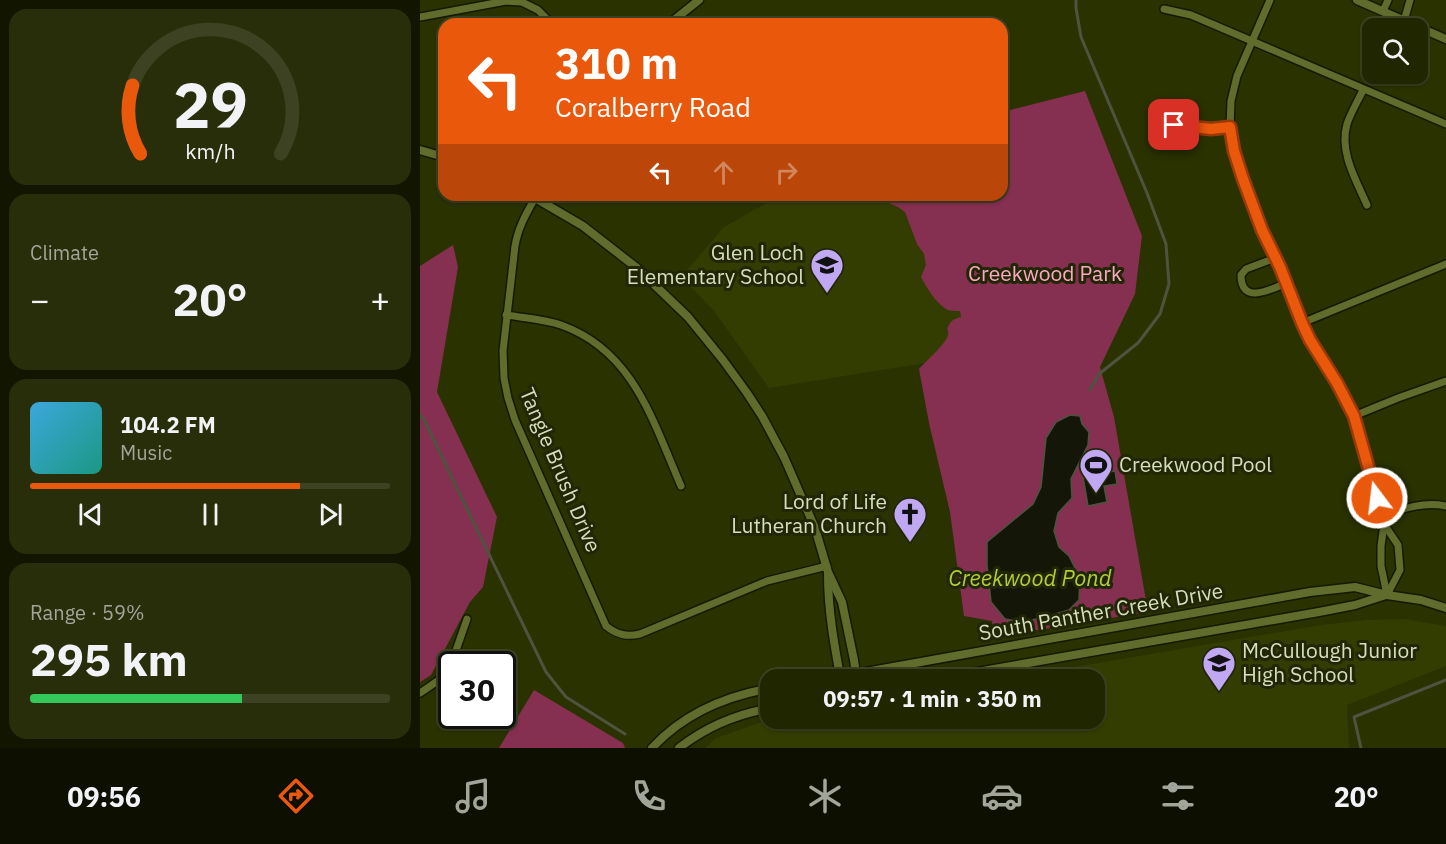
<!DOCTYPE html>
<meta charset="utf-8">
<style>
body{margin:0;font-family:"IBM Plex Sans",sans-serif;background:#282e0a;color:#f1f3f6;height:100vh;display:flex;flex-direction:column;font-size:22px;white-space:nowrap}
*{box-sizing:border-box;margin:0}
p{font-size:20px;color:#a2a599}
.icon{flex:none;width:33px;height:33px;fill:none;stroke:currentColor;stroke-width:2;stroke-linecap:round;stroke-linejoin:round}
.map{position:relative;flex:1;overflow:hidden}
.sheet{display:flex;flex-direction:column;gap:9px;padding:9px;background:#121500;width:420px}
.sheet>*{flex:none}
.hud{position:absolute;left:18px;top:18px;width:570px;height:183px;border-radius:18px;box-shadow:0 2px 4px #0004,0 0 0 2px #3d4322;background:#ea580c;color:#fff;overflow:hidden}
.buttons{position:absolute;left:942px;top:18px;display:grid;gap:12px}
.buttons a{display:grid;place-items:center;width:66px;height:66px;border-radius:12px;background:#202600;box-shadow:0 2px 4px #0004,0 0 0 2px #3d4322;font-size:30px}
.speed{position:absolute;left:18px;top:651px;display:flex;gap:12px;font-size:30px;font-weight:700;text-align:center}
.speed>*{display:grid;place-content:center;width:78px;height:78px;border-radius:50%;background:#202600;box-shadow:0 2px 4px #0004,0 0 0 2px #3d4322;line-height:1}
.speed .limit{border:3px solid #111;border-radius:9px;background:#fff;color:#111}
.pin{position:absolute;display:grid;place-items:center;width:51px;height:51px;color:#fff;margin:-26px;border-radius:12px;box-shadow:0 3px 9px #0006}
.me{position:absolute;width:66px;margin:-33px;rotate:345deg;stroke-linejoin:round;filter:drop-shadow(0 0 4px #0008)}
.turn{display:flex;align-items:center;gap:21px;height:126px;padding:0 18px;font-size:27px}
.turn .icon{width:78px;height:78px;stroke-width:2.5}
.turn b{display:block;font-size:42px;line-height:51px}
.lanes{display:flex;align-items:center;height:57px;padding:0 18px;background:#0003;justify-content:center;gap:30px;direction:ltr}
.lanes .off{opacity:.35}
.big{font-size:45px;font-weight:800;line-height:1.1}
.sheet .card{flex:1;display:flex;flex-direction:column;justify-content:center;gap:9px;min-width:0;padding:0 21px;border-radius:18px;background:#282e0a}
.sheet .dial{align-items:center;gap:0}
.dial svg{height:156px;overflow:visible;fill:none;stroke:#3d4322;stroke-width:7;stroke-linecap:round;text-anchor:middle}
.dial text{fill:#f1f3f6;stroke:none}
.song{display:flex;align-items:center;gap:18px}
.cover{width:72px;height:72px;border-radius:9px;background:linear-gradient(135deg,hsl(200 70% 55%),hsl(170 70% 35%))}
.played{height:6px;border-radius:3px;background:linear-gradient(90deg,#ea580c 75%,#3d4322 75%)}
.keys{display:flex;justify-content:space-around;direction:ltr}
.heat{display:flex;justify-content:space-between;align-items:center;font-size:33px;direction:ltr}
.charge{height:9px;border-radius:4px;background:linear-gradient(90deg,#34c759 59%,#3d4322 0)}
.trip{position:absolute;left:340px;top:669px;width:345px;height:60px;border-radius:18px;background:#202600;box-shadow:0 2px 4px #0004,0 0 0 2px #3d4322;font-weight:800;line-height:60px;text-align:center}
.menu{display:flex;height:96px;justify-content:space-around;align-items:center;background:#0d0f00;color:#a2a599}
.menu .icon{width:42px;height:42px}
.menu .selected{color:#ea580c}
.menu b{font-size:27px;color:#f1f3f6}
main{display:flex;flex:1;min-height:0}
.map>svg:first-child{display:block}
</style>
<main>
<section class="sheet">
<div class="card dial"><svg viewBox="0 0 100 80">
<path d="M14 69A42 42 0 1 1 86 69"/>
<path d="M14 69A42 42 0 0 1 10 34" stroke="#ea580c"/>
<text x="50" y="56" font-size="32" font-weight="700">29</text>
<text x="50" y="72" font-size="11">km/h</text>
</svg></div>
<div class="card"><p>Climate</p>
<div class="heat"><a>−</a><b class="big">20°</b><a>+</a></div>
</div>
<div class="card">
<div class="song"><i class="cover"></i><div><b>104.2 FM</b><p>Music</p></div></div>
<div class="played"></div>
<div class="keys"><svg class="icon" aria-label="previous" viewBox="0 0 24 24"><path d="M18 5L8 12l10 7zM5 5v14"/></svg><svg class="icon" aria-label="pause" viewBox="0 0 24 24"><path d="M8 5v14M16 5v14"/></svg><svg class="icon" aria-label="next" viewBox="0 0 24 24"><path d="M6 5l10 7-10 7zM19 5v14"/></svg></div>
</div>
<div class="card"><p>Range · 59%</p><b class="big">295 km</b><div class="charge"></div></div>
</section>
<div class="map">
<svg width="1026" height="748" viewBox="0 0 1026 748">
<rect width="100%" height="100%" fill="#2a3200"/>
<g fill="#333d01">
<polygon points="361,195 518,195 549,356 349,388 294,311 261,277 304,227"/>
<polygon points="985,619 1026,626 1026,666 927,705 929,748 285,748 296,738 345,721 359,719 675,718 675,680 585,679 901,625 946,620"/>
</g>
<g fill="#852f51">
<path d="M665,91L722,236L715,294L680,367L694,417L728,612L574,637L572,621L544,616L530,512L509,423L499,369C506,361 526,344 528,335C529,328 525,331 529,325C531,320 537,318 541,317L540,311C536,311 529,311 526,309C515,302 507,288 501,277L506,265L504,254L497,244L485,212L478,207L450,195H582V112Z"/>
<polygon points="33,245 38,267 17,392 77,517 63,587 50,602 11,675 0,682 0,266"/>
<polygon points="114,690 203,743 205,748 79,748"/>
</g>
<g fill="#141708" stroke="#4e533f" stroke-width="1.5">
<polygon points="650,415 660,416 662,424 669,432 668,445 651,479 652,498 638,513 634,531 639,547 649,556 660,578 659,600 649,610 625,617 603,622 585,619 571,602 567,565 567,542 613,504 621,487 626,438 636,422"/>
<polygon points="695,471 697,484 684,486 687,502 668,506 663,477"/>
</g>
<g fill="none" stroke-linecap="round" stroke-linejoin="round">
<g stroke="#4e533f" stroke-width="3">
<polyline points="656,0 656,8 661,37 727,193 746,244 749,284 740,314 718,343 679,374 670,390"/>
<polyline points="0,415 3,418 126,672 146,697 205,734"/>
<polyline points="941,748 934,717 1026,680"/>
</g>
<defs>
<g id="minor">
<polyline points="850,0 817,76 811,101 810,127 814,151 823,179 842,230 860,268 890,340 917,383 934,416 964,524 978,545 980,570 967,595"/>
<polyline points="744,9 771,15 1026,124"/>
<polyline points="963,11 968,0"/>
<polyline points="0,17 86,1 102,2 118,10 132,24"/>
<polyline points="984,21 990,0"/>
<path d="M943,90C938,101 931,112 927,124C919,152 936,180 947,205"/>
<polyline points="738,129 754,125 791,129 810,127"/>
<path d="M115,198C106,214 98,228 95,246L83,351L84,378L88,398L95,420L186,626C197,635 207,637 220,634L347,581L407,566"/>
<path d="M855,258L826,269L821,275C821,305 850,290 866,283"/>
<path d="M86,315C105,318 124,319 141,325C214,351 233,422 261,486"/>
<polyline points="882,323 1026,264"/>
<polyline points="934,416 978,398 1026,381"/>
<path d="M962,516C982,509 1004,501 1026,506"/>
<polyline points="964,524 961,546 961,566 967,595"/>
<polyline points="0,693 19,680 33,659 47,619"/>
</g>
<g id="tertiary">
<polyline points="937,0 1026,39"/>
<polyline points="249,24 279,0"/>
<polyline points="0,150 24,157"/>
<polyline points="110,195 163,226 217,268 268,317 303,360 327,393 342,416 364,457 395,528 408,572 422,602 434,660 436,674 434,679"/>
<path d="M408,575C408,610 414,643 420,676L422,680"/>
<polyline points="401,680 890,592 935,587 967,595 1001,600 1026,608"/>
<polyline points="511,680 899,612 935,605 966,595"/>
<path d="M232,748C264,713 305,696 351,688"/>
<path d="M259,748C287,726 316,714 351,708"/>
</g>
</defs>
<use href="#minor" stroke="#141900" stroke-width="10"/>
<use href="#tertiary" stroke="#141900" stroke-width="11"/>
<use href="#minor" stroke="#5f6c2c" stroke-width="7"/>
<use href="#tertiary" stroke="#5f6c2c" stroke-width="8"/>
</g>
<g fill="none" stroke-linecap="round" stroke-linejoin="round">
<defs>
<polyline id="route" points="754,125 791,129 810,127 814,151 823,179 842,230 860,267 882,323 890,340 917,383 934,416 957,498"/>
</defs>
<use href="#route" stroke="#983908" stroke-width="15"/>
<use href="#route" stroke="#ea580c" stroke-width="10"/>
</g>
<defs>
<symbol id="school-pin" viewBox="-11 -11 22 30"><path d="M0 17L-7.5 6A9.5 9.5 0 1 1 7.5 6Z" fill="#c1a8f3" stroke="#212706"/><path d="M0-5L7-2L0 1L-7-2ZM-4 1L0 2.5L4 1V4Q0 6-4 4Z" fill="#111"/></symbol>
<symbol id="stadium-pin" viewBox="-11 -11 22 30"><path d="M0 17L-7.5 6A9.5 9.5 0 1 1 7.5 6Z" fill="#c1a8f3" stroke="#212706"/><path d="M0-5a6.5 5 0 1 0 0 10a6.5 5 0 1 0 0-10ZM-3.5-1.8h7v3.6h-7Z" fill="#111"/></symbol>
<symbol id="church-pin" viewBox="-11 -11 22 30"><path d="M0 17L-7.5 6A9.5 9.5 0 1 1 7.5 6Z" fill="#c1a8f3" stroke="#212706"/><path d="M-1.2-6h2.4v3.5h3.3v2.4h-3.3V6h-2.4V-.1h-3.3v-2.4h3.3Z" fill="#111"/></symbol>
</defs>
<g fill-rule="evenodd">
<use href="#school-pin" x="388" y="246" width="38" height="52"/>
<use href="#stadium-pin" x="657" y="446" width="38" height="52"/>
<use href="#church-pin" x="471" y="495" width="38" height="52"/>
<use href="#school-pin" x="780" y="644" width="38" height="52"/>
</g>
<g text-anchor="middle" stroke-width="6" stroke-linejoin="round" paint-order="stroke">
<g font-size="21" fill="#d6debe" stroke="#212706" text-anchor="end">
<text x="384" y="260">Glen Loch<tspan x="384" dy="24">Elementary School</tspan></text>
<text x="699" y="472" text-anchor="start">Creekwood Pool</text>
<text x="467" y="509">Lord of Life<tspan x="467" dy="24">Lutheran Church</tspan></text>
<text x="822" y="658" text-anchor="start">McCullough Junior<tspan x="822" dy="24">High School</tspan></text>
</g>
<g font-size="21" fill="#fda8c3" stroke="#212706">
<text x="625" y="281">Creekwood Park</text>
</g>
<g font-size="21" fill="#d6debe" stroke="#212706">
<text transform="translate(140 470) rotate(67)" y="7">Tangle Brush Drive</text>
<text transform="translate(681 612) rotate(-10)" y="7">South Panther Creek Drive</text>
</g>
<g font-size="22" font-style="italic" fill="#b4ce33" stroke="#212706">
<text x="610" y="586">Creekwood Pond</text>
</g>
</g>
</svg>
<div class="buttons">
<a><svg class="icon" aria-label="search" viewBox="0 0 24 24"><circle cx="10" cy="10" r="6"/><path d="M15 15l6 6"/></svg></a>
</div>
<div class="speed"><div class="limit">30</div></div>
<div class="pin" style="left:754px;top:125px;background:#d93025"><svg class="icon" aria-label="arrive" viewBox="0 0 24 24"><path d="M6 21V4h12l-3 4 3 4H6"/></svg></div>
<svg class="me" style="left:957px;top:498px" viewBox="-20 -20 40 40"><circle r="17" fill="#ea580c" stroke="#fff" stroke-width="3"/><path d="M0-11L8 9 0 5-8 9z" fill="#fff"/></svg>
<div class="trip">09:57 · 1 min · 350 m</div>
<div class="hud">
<div class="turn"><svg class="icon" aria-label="left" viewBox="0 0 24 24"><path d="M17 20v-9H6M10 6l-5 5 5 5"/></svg><div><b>310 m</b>Coralberry Road</div></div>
<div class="lanes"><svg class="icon" aria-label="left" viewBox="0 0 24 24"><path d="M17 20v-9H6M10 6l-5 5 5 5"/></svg><svg class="icon off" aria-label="ahead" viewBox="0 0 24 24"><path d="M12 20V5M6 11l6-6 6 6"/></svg><svg class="icon off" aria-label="right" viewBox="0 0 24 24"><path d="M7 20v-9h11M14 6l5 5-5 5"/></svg></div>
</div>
</div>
</main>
<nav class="menu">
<b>09:56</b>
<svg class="icon selected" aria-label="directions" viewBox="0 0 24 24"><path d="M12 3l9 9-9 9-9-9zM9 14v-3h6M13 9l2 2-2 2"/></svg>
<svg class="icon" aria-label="music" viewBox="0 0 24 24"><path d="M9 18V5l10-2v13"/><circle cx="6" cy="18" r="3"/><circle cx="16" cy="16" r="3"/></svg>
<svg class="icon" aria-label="phone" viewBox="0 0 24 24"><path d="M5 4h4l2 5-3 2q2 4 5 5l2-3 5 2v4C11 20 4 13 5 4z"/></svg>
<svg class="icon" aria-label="climate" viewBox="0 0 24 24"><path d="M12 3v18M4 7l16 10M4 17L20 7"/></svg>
<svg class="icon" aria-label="car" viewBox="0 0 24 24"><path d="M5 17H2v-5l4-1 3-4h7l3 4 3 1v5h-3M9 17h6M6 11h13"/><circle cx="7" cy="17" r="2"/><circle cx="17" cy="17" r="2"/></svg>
<svg class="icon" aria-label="filters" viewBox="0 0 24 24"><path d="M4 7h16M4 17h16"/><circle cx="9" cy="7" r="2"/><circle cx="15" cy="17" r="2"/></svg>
<b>20°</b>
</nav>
